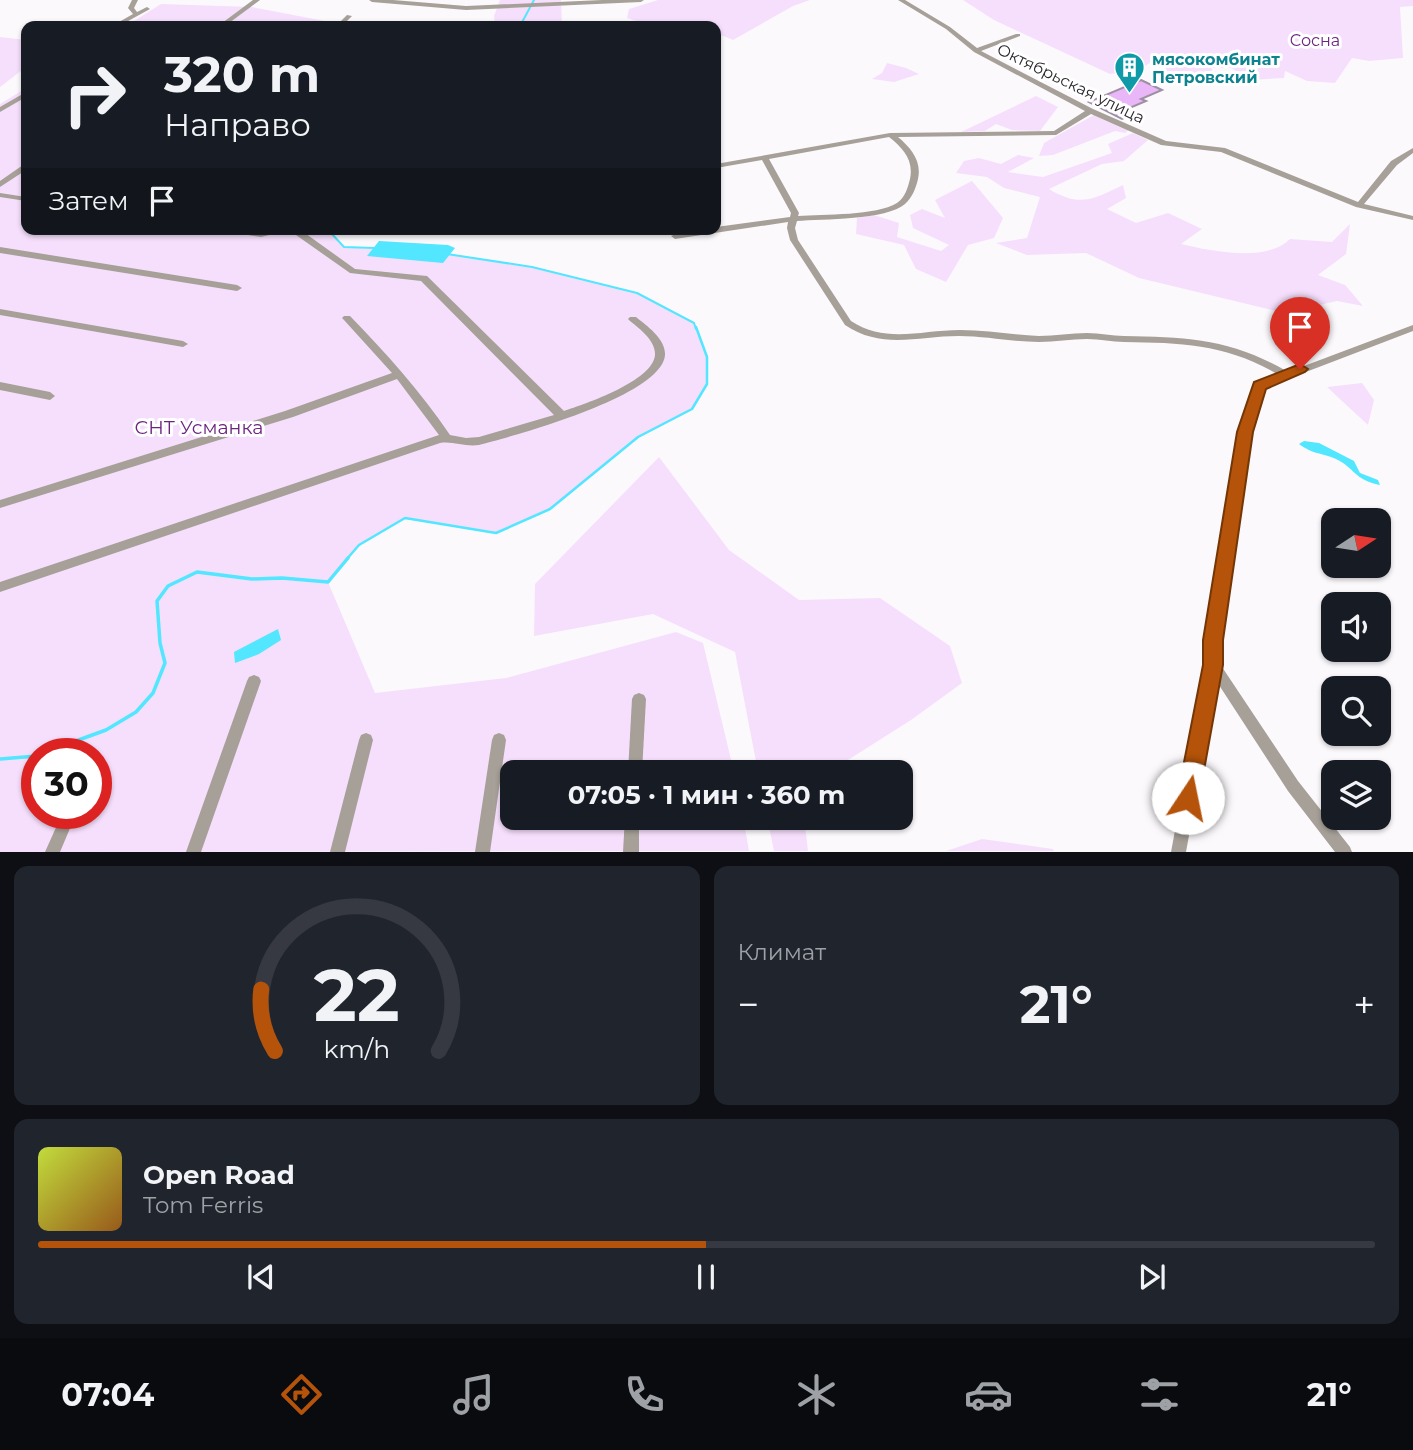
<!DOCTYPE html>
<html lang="ru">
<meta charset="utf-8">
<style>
body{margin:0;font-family:Montserrat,sans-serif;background:#20242c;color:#f1f3f6;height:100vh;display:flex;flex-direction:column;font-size:26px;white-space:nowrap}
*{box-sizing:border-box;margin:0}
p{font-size:23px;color:#9ea1a6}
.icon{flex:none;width:38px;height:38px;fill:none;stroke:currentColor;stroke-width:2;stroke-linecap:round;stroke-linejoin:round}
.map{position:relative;height:852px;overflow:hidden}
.sheet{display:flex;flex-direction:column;gap:14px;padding:14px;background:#0d0f14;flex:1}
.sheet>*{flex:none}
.guide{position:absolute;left:21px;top:21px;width:700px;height:214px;border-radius:14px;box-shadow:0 2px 5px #0004;background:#171b24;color:#f1f3f6;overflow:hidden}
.needle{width:46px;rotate:78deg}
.buttons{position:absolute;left:1321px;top:508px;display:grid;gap:14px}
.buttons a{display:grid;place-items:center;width:70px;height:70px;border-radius:14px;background:#171b24;box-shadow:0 2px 5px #0004;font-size:35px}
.speed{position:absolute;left:21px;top:738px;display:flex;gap:14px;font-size:35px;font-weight:700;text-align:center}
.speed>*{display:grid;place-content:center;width:91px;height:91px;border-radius:50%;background:#171b24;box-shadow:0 2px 5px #0004;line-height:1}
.speed .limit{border:10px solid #d22;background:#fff;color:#111}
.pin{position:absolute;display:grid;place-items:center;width:60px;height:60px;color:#fff;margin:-72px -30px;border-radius:50% 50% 50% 0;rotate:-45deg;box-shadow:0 0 7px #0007}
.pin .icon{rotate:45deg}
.me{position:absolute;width:77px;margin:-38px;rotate:11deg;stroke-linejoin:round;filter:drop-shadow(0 0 5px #0008)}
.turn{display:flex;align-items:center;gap:24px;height:147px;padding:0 28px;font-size:32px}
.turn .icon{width:91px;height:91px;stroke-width:2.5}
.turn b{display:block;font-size:49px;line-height:60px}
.then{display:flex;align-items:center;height:66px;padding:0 28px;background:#0003;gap:14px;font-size:26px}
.big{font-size:52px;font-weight:700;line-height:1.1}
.sheet .tile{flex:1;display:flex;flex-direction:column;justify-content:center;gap:10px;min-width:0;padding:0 24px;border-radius:14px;background:#20242c}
.sheet .dial{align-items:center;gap:0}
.dial svg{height:182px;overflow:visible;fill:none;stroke:#363941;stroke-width:7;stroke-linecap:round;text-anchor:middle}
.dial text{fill:#f1f3f6;stroke:none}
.song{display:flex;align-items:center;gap:21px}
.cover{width:84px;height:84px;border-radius:10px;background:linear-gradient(135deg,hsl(70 70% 55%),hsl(30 70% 35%))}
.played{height:7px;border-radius:4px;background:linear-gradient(90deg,#b45309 50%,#363941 50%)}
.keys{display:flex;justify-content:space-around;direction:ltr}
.heat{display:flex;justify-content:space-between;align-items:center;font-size:38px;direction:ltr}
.sheet .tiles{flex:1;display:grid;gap:14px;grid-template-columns:1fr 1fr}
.tile:last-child{grid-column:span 2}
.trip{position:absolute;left:500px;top:760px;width:413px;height:70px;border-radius:14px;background:#171b24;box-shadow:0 2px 5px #0004;font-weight:700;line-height:70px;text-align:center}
.menu{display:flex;height:112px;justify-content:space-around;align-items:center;background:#090b0e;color:#9ea1a6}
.menu .icon{width:49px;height:49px}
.menu .on{color:#b45309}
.menu b{font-size:32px;color:#f1f3f6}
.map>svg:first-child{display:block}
</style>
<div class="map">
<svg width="1413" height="852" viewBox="0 0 1413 852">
<rect width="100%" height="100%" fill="#fcf9fd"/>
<g fill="#f6dffc" fill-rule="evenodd">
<polygon points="500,0 561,0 562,26 495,26 494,16"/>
<path d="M658,0H810L793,6L733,40L716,33V26H701L691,22C668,30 649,25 627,18L629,9Z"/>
<polygon points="963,0 1413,0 1413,6 1400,7 1403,58 1369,61 1352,58 1335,83 1307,81 1285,71 1284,78 1251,80 1231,68 1212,68 1211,80 1167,71 1153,61 1138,70 1110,74 994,20"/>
<polygon points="161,4 252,7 351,26 126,26"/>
<polygon points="0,37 26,40 26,67 0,87"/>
<polygon points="887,63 906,68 919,74 894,82 872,79 882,73"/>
<path d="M26,88V229H331V233L344,247L446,254L532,267L637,293L694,323L707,357V384L692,409L638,437L550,509L496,533L405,518L359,545L328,582L375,693L506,678L676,632L703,643L734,772H513V817H743L749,851L0,852V104ZM37,754H96V814H37Z"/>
<polygon points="1036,96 1058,107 1040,131 1012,130 996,124 985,131 961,132"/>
<polygon points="1094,115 1129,130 1125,133 1115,131 1053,155 1039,156 1044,143"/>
<path d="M1133,133L1148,140L1124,161L1102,164L1049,189C1080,208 1094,199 1123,185L1126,198L1107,209L1136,223L1168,213L1202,229L1181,244C1211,251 1266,263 1290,239L1332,242L1350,224L1346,254L1318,275L1345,285L1363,306L1337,301L1284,313L1139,278L1086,253L1027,255L996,243L1027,238L1040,197L1004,188L987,177L956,173L964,161L979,158L1001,164L1018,155L1034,158L1008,172L1043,177L1112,153L1108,144Z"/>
<polygon points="972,181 1003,218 994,238 968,245 946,282 916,269 904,245 856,234 857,218 874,215 899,223 897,237 941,251 949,245 913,228 910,215 922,209 945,218 935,200"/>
<polygon points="1362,383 1374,400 1368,425 1327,387"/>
<polygon points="659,457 729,550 799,600 880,598 950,646 962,683 911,720 829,772 758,772 735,652 653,614 534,636 535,584"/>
<polygon points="767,817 804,817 808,851 774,851"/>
<polygon points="982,839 1053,849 1054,851 946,851"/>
</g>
<g fill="#52e6ff">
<polygon points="379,241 448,245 455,248 443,263 367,256"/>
<path d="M1304,441L1319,443L1354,461L1360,473L1378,480L1380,485C1354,480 1355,468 1336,459C1320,452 1314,455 1299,444Z"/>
<polygon points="278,629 281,640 259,654 235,663 234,652"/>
</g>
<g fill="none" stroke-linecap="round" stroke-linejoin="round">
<g stroke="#52e6ff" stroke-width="2">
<polyline points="520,26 534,0"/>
<polyline points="332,229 331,233 344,247 374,248"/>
<polyline points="447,254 532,267 637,293 694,323 696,329"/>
</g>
<polyline stroke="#52e6ff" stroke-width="2.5" points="346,560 359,545 405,518 496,533 550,509 638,437 692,409 707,384 707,357 696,327"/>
<g stroke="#52e6ff" stroke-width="3.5">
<polyline points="40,754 106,730 136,712 153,693 165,663 160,643 157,601 168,586 197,572 252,579 282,578 328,582 348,558"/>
<polyline points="0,759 37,756"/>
</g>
</g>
<polygon fill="#e9b7f7" stroke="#9e90a2" stroke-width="2" points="1141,80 1162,90 1141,99 1146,101 1127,109 1135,113 1122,119 1089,102"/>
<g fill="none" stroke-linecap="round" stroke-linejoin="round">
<g fill="#a6a098" fill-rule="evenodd">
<polygon points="132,0 138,0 134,8 137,12 147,7 150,9 119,26 112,26 133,14 128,8"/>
<polygon points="253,0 260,0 225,26 218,26"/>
<polygon points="369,0 393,0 466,6 602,0 644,0 641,2 466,10 372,2"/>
<path d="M898,0H905L950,27L977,48L1016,34H1020V36L981,51L1093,109L1166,141L1225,148L1358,202L1391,161L1413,148V153L1397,165L1364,204L1413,216V220L1356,207L1221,152L1161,145L1091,114L1056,135L898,137C911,148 922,161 918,179C916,188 912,198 905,204C887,220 822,219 797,221L795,228L798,240L851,321C886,344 921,330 960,330C987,330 1013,335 1039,336C1055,336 1071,333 1087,333C1100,333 1112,336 1124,336C1188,337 1232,339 1288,372L1413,325V331L1264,388L1245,453L1219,640L1220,664L1298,781L1350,847L1352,852H1335L1288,791L1217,682L1186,852H1171L1206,665L1207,640L1235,453L1255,386L1256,384L1279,375C1226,344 1184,343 1124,342C1112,342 1100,339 1087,339C1071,339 1055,342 1039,342C1012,342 986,336 959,336C918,336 882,350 845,325L790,240L787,228L788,222L675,239L671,236C683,230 701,229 716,229V227L790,217L791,213L762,160L716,168V164L890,133L1054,131L1085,111L974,52L946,29ZM889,137C903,148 914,160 910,179C908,187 905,198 897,203C876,216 824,214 798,216L799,213L769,159Z"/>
<polygon points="347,15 352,16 342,26 336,26"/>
<polygon points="283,21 286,23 283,26 276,26"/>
<polygon points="26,92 26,97 0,112 0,107"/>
<polygon points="23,165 26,165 26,170 0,187 0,181"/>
<polygon points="0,193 26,197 26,201 0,197"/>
<path d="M225,229C237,229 250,232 261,231C275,231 288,227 302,231L355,269L427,276L564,411C585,404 653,381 655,355C656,341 640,329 630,321L628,319L630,317H636C647,326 666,339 665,355C662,396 514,436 479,445C465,447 453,441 440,443L0,592V582L439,435L397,379L293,417L0,508V500L285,411L392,373L344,320L342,318L344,316H350C386,353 421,392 450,435L466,438L479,437L554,415L421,281L350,273L296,235L286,231L261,237L229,232Z"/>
<polygon points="0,247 237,285 242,288 237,291 0,253"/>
<polygon points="0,309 183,341 188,344 183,347 0,315"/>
<polygon points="0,382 50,392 55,396 50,400 0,390"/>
<polygon points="254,675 259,677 261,681 201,852 186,852 247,681 249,677"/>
<polygon points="639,693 644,695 646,699 642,772 628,772 632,699 634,695"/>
<polygon points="366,733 371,735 373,740 345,852 330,852 359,740 361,735"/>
<polygon points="499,733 504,735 506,740 490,852 475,852 492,740 494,735"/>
<polygon points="62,814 76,814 60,852 45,852"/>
<polygon points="625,817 639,817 639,852 623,852"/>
</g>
</g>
<polygon fill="#b45309" stroke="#753606" stroke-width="2" points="1300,364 1308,369 1305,372 1266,389 1253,432 1223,640 1223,665 1199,798 1196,806 1188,809 1181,806 1177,798 1203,665 1203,640 1237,432 1254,382"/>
<defs>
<symbol id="building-pin" viewBox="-11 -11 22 30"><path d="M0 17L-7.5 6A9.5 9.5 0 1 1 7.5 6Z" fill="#0f9aa8" stroke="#fff"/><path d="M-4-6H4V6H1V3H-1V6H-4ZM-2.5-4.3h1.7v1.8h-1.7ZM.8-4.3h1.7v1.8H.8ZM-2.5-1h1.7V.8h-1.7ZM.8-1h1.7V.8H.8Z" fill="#fff"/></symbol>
</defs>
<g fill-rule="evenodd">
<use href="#building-pin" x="1112" y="50" width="35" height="47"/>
</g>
<g text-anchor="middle" stroke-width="6" stroke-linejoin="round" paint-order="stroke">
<g font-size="16" fill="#6d2380" stroke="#fff">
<text x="1315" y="46">Сосна</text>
</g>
<g font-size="16" font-weight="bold" fill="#0d838f" stroke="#fff" text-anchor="start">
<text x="1152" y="65">мясокомбинат<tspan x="1152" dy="18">Петровский</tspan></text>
</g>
<g font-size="16" fill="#2d282f" stroke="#fff">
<text transform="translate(1071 83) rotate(26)" y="6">Октябрьская улица</text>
</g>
<g font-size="19" fill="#6d2380" stroke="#fff">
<text x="199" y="434">СНТ Усманка</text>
</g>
</g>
</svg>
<div class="buttons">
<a><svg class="needle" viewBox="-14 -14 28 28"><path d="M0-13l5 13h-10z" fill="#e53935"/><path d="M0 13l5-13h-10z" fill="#9ea1a6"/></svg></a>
<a><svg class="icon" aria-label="sound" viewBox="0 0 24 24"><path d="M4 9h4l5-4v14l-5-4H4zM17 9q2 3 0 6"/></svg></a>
<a><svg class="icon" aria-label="search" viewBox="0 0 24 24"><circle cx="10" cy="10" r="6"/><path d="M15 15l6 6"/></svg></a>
<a><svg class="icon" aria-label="layers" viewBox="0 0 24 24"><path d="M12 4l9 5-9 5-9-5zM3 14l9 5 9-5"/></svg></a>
</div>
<div class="speed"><div class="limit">30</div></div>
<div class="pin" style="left:1300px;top:369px;background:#d93025"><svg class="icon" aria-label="arrive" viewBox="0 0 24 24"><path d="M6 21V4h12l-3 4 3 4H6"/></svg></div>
<svg class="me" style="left:1188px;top:798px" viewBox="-20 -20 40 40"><circle r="19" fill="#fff"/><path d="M0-13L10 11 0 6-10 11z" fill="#b45309"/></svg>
<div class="trip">07:05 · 1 мин · 360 m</div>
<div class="guide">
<div class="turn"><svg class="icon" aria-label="right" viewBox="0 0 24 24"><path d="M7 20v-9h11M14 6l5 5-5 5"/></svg><div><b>320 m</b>Направо</div></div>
<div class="then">Затем<svg class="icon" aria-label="arrive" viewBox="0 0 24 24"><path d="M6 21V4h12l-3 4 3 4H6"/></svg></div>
</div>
</div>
<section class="sheet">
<div class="tiles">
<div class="tile dial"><svg viewBox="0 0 100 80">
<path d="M14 69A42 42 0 1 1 86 69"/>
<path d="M14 69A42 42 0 0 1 8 42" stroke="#b45309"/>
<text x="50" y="56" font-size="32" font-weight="700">22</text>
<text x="50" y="72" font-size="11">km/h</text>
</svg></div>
<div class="tile"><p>Климат</p>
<div class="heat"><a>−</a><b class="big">21°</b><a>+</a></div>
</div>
<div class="tile">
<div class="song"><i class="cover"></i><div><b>Open Road</b><p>Tom Ferris</p></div></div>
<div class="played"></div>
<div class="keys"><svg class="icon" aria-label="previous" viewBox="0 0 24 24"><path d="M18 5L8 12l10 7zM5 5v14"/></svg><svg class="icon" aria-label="pause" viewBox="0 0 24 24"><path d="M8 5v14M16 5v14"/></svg><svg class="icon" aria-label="next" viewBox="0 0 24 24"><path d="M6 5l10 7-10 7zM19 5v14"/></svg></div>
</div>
</div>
</section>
<nav class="menu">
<b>07:04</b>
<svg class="icon on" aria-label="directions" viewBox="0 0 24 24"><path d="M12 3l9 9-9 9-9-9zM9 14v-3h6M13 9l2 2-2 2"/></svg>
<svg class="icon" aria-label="music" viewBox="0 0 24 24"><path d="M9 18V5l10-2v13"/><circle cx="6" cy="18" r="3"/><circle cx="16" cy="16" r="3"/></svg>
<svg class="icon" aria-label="phone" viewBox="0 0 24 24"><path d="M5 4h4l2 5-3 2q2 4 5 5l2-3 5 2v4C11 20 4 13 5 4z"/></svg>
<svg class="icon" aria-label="climate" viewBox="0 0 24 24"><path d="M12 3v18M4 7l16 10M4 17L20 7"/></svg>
<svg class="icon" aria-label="car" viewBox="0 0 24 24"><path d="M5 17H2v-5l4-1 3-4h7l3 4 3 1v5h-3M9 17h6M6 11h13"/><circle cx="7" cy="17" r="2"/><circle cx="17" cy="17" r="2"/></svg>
<svg class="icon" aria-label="filters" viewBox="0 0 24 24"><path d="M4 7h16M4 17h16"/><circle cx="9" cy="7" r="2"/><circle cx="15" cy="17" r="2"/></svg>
<b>21°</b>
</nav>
